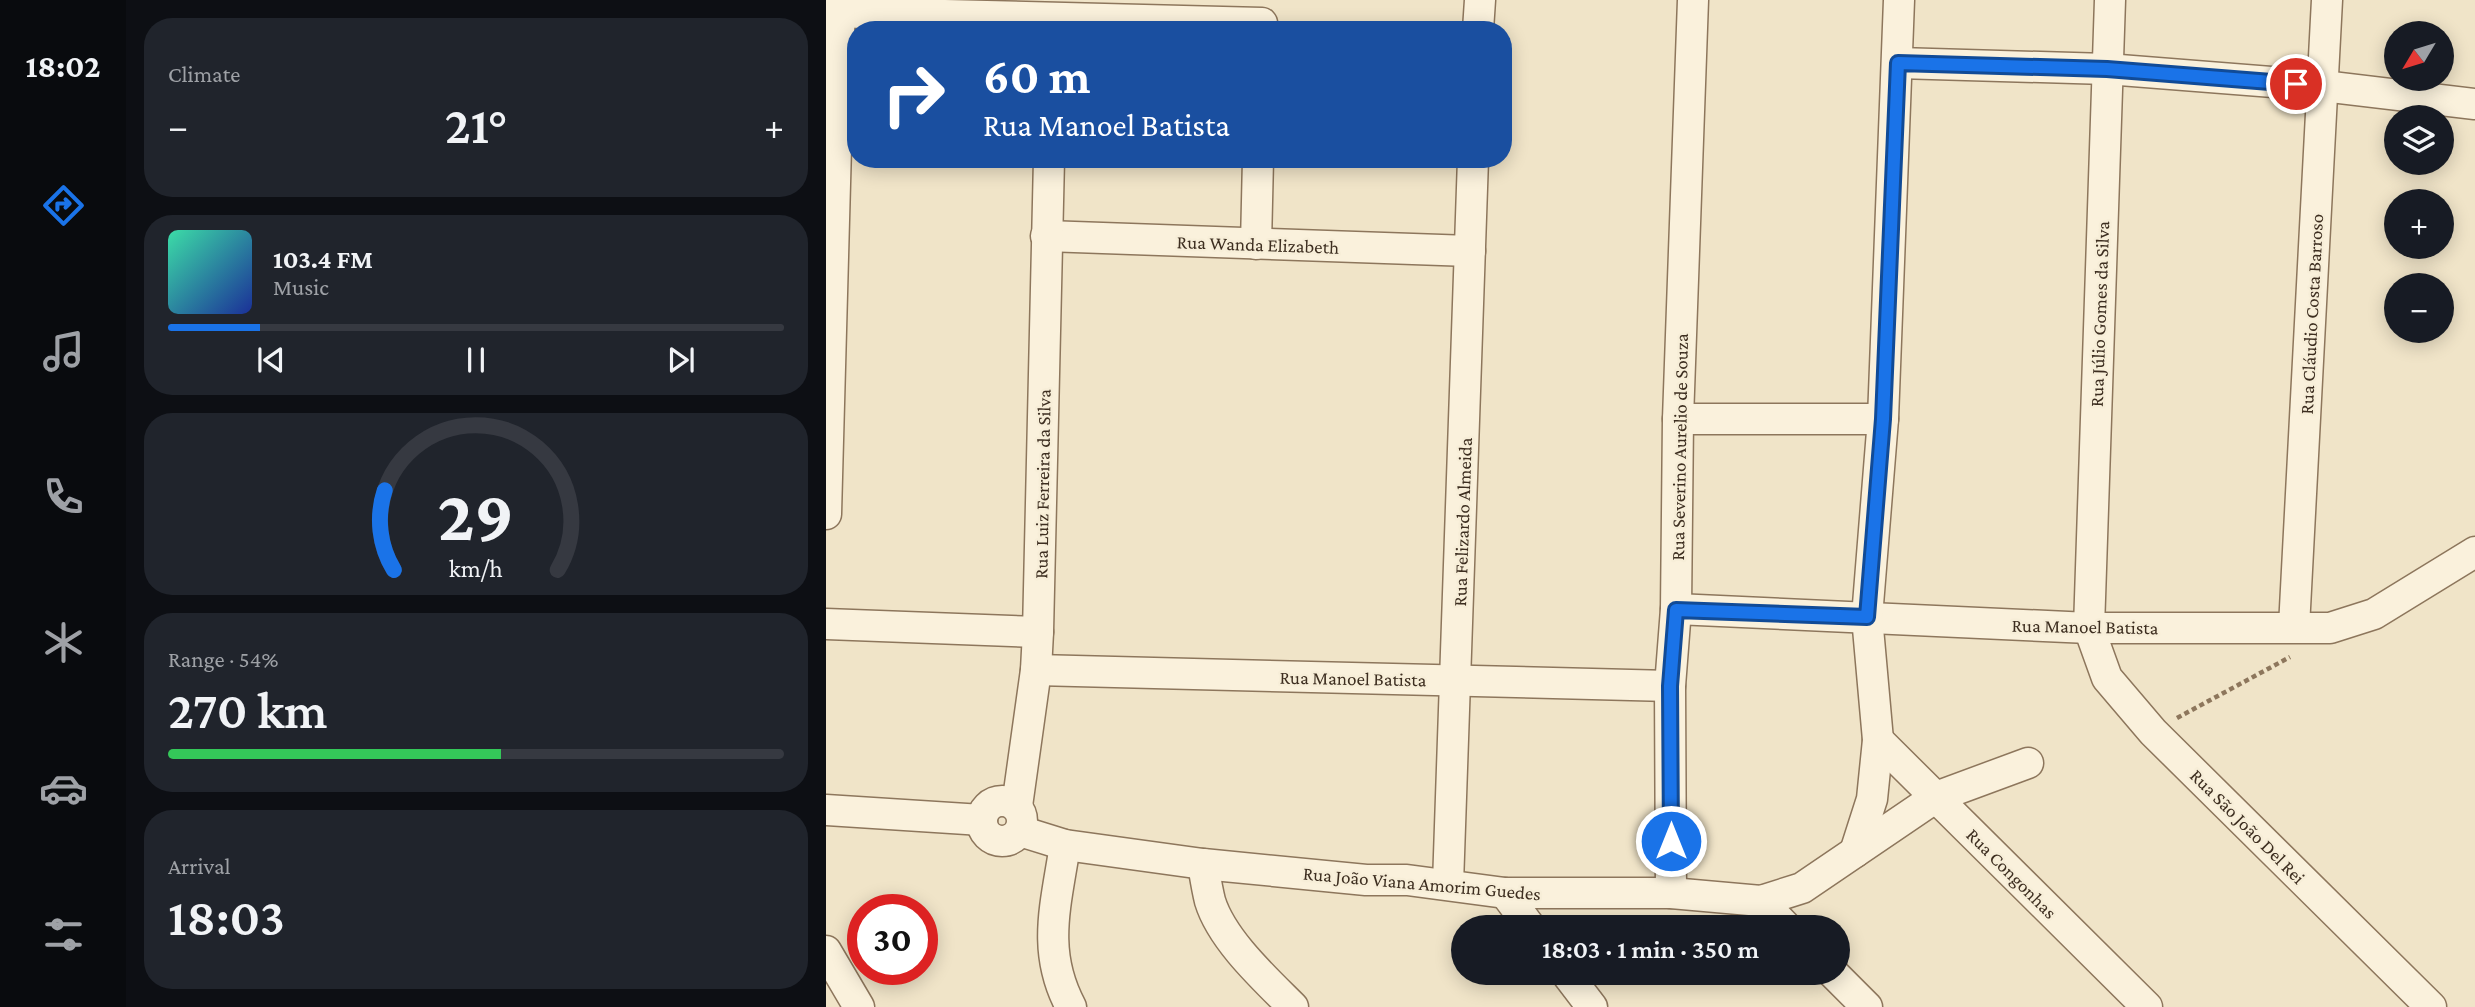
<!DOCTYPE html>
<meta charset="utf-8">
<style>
body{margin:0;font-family:"Crimson Pro",serif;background:#20242c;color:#f1f3f6;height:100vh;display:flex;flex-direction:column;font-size:26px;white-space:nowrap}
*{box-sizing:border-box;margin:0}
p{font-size:23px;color:#9ea1a6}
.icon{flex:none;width:38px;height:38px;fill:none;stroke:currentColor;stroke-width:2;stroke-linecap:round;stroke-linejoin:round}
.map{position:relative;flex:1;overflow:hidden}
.drawer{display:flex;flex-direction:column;gap:18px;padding:18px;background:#0d0f14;width:700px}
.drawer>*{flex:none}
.guide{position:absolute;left:21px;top:21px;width:665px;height:147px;border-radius:28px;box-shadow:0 4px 18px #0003;background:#1a4fa0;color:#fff;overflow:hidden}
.needle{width:46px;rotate:232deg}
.fabs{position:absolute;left:1558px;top:21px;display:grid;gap:14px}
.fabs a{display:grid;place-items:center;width:70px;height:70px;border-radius:50%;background:#171b24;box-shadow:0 4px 18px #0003;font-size:35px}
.speed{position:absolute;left:21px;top:894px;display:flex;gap:14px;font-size:35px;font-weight:700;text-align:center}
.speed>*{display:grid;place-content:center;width:91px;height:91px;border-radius:50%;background:#171b24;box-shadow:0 4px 18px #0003;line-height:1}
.speed .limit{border:10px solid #d22;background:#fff;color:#111}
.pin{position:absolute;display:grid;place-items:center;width:60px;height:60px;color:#fff;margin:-30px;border:4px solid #fff;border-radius:50%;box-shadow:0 2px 7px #0007}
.me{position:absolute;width:77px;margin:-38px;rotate:0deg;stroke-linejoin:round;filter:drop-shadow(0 0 5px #0008)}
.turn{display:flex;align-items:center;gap:24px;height:147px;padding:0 21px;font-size:32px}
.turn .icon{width:91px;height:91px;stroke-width:2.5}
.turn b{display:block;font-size:49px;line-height:60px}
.big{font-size:52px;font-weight:600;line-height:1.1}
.drawer .card{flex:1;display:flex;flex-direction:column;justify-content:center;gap:10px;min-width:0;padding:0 24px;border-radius:28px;background:#20242c}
.drawer .dial{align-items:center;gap:0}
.dial svg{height:182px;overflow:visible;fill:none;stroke:#363941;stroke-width:7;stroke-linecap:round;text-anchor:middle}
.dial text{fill:#f1f3f6;stroke:none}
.song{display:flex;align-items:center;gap:21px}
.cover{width:84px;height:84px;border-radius:10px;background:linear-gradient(135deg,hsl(160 70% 55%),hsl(230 70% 35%))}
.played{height:7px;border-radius:4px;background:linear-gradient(90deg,#1a73e8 15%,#363941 15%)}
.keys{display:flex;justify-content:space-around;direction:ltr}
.heat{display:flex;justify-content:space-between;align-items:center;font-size:38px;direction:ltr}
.charge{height:10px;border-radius:5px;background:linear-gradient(90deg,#34c759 54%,#363941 0)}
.trip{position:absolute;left:625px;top:915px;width:399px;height:70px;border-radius:35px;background:#171b24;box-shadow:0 4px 18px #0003;font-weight:600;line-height:70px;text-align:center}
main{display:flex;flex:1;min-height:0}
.dock{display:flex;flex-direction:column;width:126px;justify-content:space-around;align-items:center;background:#090b0e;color:#9ea1a6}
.dock .icon{width:49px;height:49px}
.dock .current{color:#1a73e8}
.dock b{font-size:32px;color:#f1f3f6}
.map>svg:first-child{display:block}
</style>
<main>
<nav class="dock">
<b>18:02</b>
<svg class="icon current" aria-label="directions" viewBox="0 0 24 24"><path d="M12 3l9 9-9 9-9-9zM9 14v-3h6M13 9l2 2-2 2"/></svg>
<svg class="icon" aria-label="music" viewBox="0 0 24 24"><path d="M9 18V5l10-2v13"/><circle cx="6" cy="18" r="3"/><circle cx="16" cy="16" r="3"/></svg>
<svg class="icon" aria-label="phone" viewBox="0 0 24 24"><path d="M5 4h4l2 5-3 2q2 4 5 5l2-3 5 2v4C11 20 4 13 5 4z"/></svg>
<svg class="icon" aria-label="climate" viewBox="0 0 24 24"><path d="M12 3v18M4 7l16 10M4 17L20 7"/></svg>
<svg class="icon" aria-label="car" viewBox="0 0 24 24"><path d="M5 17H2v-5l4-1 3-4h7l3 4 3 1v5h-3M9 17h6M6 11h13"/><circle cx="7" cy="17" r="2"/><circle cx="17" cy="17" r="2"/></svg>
<svg class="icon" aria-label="filters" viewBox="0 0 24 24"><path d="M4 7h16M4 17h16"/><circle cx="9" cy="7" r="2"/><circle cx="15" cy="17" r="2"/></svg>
</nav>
<section class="drawer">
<div class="card"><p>Climate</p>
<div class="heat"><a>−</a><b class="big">21°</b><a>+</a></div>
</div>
<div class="card">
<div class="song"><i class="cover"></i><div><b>103.4 FM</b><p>Music</p></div></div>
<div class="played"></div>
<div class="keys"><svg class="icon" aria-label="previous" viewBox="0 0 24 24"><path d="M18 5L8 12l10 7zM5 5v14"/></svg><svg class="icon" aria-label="pause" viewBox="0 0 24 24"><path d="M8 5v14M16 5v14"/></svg><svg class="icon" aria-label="next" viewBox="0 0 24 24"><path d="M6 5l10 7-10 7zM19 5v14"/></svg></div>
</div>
<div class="card dial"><svg viewBox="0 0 100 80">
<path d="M14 69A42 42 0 1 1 86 69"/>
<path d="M14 69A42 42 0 0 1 10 34" stroke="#1a73e8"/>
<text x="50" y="56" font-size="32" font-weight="700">29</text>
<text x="50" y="72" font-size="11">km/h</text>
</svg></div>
<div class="card"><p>Range · 54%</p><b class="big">270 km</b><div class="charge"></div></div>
<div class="card"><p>Arrival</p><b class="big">18:03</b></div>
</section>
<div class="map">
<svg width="1649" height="1007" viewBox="0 0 1649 1007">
<rect width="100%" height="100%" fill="#f0e4c8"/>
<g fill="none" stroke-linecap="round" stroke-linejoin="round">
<defs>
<g id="minor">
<polyline points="1284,0 1263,628 1281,678 1327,732 1605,1007"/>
<polyline points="0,12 436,23"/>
<polyline points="652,30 654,0"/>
<polyline points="1072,63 1281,69 1497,86 1649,104"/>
<polyline points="220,236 644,251"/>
<polyline points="430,244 432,159"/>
<polyline points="852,419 1057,419"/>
<polyline points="0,514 14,0"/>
<polyline points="850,609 1263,628 1504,628 1548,614 1649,552"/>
<polyline points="0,624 212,632"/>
<polyline points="1468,627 1501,0"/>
<polyline points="210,670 844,686"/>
<polyline points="1052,740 1321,1007"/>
<circle cx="176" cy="821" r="20"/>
<polyline points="191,806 210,670 212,632 223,159"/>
<polyline points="0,810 156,820"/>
<polyline points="194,831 239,845 377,864 540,880 581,880 679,893 845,893 935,901 976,888 1110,797 1202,763"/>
<path d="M239,845C230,905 215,951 245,1007"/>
<polyline points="1029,852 1046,799 1052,740 1041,617 1057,419 1073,0"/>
<path d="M377,864C379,876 381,889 384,901C396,940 439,979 467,1007"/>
<polyline points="622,884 647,159"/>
<polyline points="679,893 705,928"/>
<polyline points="845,893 844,686 850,609 852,419 867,0"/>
<polyline points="935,901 961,928"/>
<polyline points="0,951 33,1007"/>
<polyline points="740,973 766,1007"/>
<polyline points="1007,973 1041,1007"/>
</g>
</defs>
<use href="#minor" stroke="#8d765c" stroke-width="33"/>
<polyline stroke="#8d765c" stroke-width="4.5" stroke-dasharray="5 3.5" stroke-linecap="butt" points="1351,718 1464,657"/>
<use href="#minor" stroke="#faf1dc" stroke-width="30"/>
</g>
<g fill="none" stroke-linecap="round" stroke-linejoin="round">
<defs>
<polyline id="route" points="845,841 844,686 850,610 1041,617 1057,419 1072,63 1281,69 1470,84"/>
</defs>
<use href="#route" stroke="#114b97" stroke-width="18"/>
<use href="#route" stroke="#1a73e8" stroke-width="12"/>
</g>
<g text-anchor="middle" stroke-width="5" stroke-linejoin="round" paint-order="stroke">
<g font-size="19" fill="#3d2e20" stroke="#f7eed8">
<text transform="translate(432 244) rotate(2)" y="7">Rua Wanda Elizabeth</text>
<text transform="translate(1273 314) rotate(-88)" y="7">Rua Júlio Gomes da Silva</text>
<text transform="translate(1485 314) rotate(-87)" y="7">Rua Cláudio Costa Barroso</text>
<text transform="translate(853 447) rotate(-89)" y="7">Rua Severino Aurelio de Souza</text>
<text transform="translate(216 484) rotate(-89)" y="7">Rua Luiz Ferreira da Silva</text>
<text transform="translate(636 522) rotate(-88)" y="7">Rua Felizardo Almeida</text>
<text transform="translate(1259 626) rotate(1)" y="7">Rua Manoel Batista</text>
<text transform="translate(527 678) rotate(1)" y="7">Rua Manoel Batista</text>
<text transform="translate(1422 826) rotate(45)" y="7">Rua São João Del Rei</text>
<text transform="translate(1186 873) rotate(45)" y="7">Rua Congonhas</text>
<text transform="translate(596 883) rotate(5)" y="7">Rua João Viana Amorim Guedes</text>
</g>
</g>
</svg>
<div class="fabs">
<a><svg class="needle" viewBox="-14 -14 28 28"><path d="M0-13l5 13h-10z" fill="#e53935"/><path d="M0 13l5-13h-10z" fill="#9ea1a6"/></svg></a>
<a><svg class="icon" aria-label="layers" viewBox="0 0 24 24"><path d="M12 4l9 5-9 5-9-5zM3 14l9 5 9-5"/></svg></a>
<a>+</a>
<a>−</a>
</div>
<div class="speed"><div class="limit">30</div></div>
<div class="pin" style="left:1470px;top:84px;background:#d93025"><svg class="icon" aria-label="arrive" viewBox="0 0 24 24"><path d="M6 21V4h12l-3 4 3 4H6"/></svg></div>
<svg class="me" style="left:845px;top:841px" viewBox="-20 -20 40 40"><circle r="17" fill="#1a73e8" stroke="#fff" stroke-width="3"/><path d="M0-11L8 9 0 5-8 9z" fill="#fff"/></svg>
<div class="trip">18:03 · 1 min · 350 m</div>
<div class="guide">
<div class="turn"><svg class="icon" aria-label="right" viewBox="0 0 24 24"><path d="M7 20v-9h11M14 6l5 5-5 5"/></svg><div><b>60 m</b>Rua Manoel Batista</div></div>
</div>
</div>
</main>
